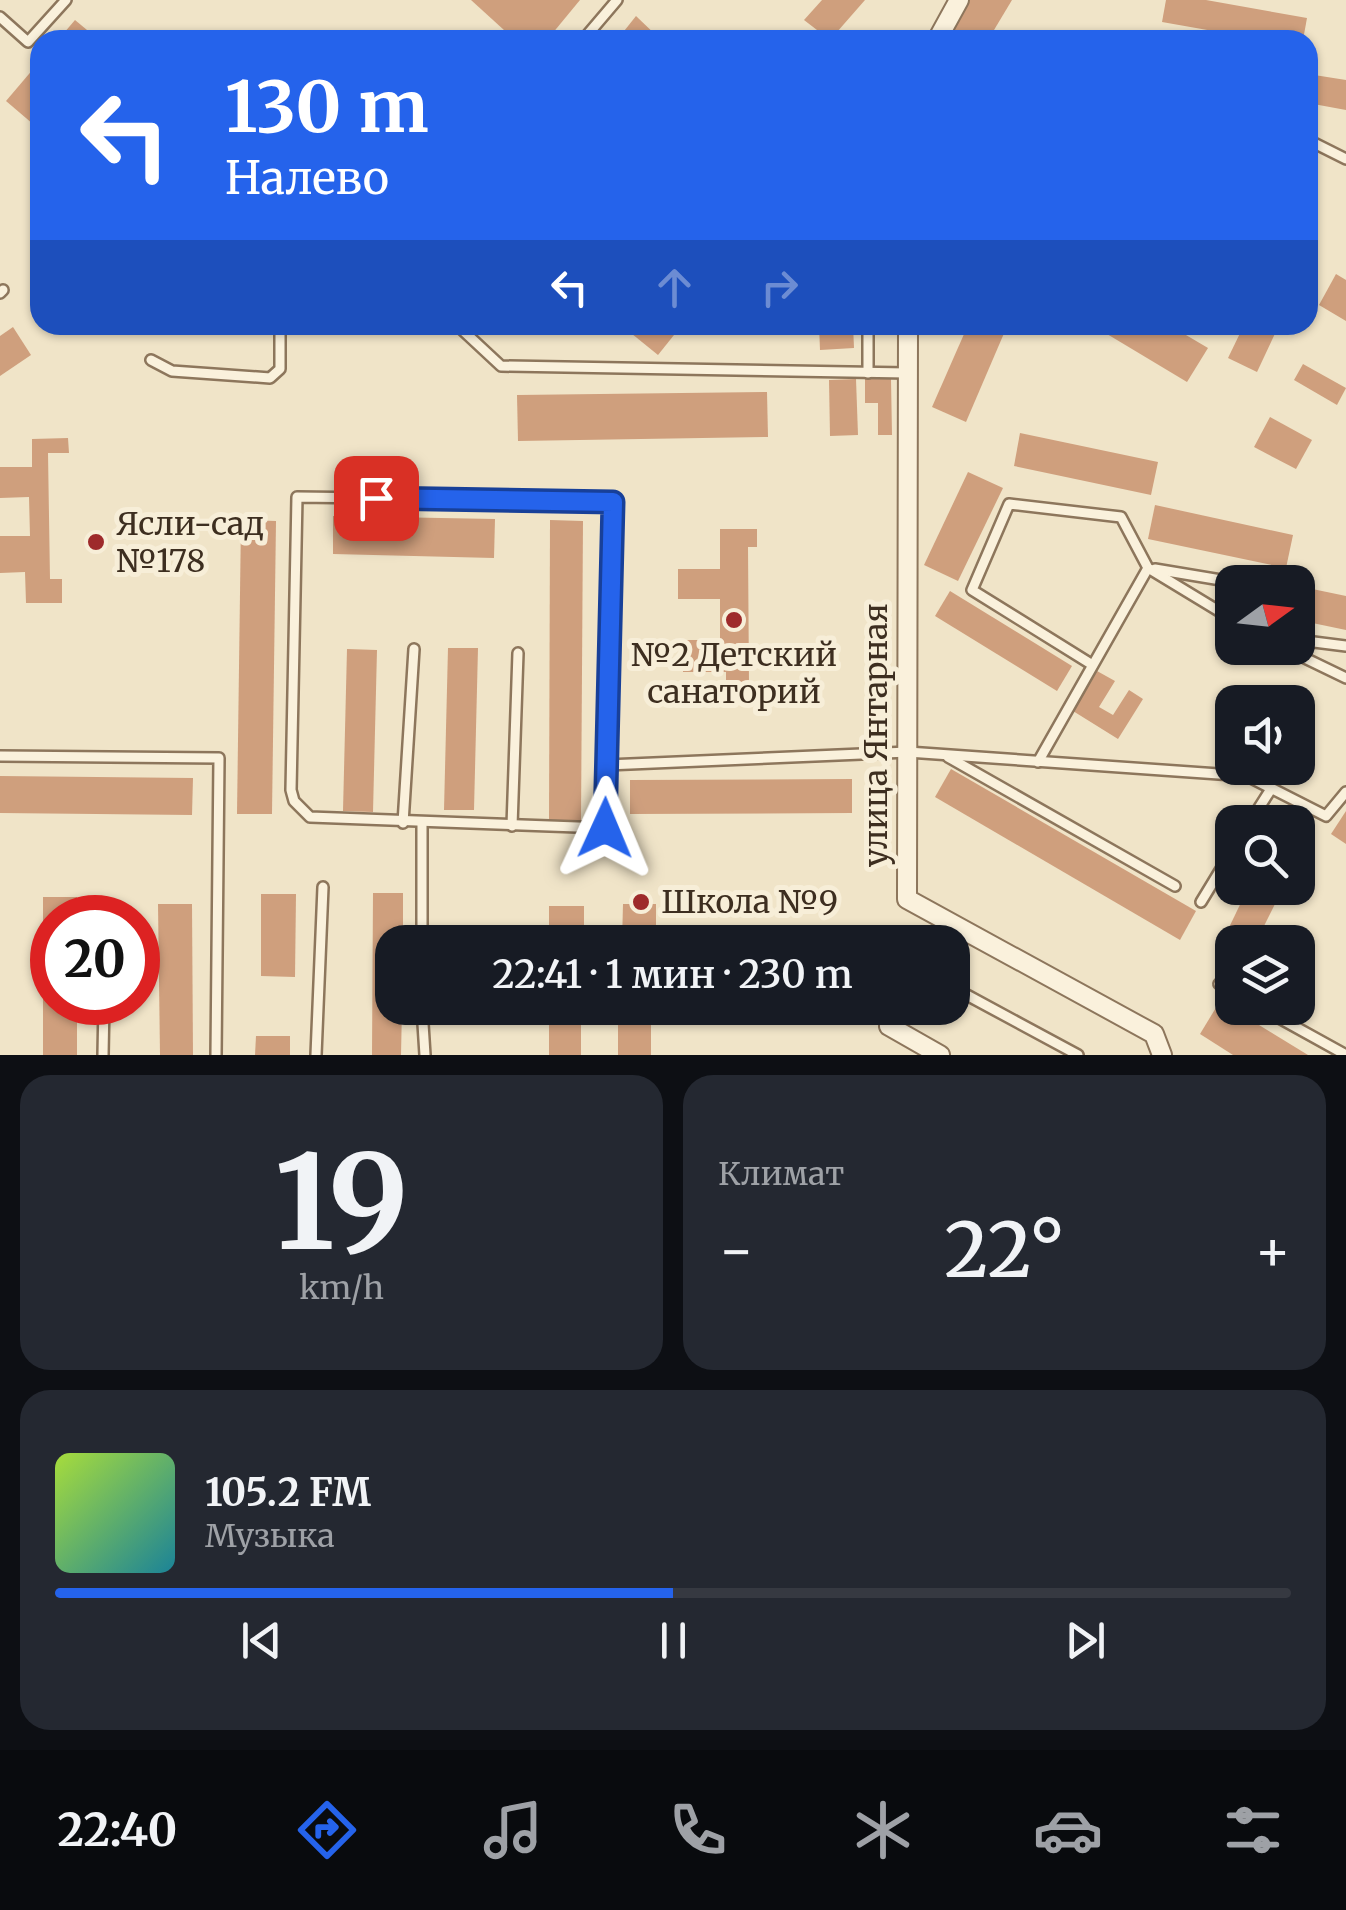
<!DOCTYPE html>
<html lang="ru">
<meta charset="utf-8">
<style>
body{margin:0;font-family:Merriweather,serif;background:#242831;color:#f1f3f6;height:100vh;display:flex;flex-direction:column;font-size:38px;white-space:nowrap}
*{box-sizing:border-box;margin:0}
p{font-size:32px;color:#9ea1a6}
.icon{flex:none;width:55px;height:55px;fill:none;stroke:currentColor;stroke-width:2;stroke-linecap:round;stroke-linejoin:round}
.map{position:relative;height:1055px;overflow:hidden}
.sheet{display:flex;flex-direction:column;gap:20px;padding:20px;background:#0d0f14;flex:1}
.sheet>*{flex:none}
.hud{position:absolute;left:30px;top:30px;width:1288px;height:305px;border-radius:30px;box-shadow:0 2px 8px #0004;background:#2563eb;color:#fff;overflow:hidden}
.needle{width:65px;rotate:75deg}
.fabs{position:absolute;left:1215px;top:565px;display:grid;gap:20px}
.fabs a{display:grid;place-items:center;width:100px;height:100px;border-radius:20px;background:#171b24;box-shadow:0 2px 8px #0004;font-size:50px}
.speed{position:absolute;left:30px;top:895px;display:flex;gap:20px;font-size:50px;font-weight:700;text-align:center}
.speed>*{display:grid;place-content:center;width:130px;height:130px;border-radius:50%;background:#171b24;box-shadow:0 2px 8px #0004;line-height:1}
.speed .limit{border:15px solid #d22;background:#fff;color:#111}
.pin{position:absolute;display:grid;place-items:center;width:85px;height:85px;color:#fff;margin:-42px;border-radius:20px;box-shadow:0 5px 15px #0006}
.me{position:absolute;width:110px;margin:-55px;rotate:1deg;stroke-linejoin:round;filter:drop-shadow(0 0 8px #0008)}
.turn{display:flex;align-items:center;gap:35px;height:210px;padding:0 30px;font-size:45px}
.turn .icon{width:130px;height:130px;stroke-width:2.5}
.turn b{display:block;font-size:70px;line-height:85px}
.lanes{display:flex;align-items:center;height:95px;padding:0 30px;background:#0003;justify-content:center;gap:50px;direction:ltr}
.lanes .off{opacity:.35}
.big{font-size:75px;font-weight:600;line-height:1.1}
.sheet .widget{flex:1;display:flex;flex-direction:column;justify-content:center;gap:15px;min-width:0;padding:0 35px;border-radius:30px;background:#242831}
.sheet .dial{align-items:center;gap:0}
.dial b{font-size:130px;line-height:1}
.song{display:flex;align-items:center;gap:30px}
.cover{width:120px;height:120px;border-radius:15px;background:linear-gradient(135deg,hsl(80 70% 55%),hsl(190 70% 35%))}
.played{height:10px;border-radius:5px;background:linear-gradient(90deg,#2563eb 50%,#363941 50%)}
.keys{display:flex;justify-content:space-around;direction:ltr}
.heat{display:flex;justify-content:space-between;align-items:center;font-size:55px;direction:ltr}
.sheet .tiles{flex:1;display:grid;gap:20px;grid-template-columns:1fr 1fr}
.widget:last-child{grid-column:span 2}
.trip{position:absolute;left:375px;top:925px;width:595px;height:100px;border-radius:30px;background:#171b24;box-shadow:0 2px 8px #0004;font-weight:600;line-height:100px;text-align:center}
.tabs{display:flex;height:160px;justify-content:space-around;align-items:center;background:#090b0e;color:#9ea1a6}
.tabs .icon{width:70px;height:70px}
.tabs .active{color:#2563eb}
.tabs b{font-size:45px;color:#f1f3f6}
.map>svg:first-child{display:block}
</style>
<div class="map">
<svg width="1346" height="1055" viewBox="0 0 1346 1055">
<rect width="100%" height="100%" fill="#f0e4c8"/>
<g fill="#cf9f7d">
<polygon points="471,0 580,0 547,40 515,40"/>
<polygon points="822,0 865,0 830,40 804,20"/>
<polygon points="970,0 1012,0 988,40 946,40"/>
<polygon points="1166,0 1206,0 1307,18 1303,40 1264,40 1162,22"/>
<polygon points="636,16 661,40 617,40"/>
<polygon points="75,20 99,40 58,40"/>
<polygon points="40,61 40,130 6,101"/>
<polygon points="1308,74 1346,80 1346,110 1308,103"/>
<polygon points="1336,274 1346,280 1346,321 1319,305"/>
<polygon points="621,325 682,325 658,355"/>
<polygon points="819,325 853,325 854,348 820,350"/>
<polygon points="968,325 991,325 1005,331 966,422 932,407"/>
<polygon points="1092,325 1169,325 1208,348 1187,382"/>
<polygon points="1244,325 1279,325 1257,372 1228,358"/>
<polygon points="13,327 31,355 0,376 0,336"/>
<polygon points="1303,364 1346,388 1337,405 1294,380"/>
<polygon points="856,379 858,435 830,436 829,380"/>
<polygon points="865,379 891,379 892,435 878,435 878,403 865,403"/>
<polygon points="767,392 768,437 518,441 517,395"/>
<polygon points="1270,417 1312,440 1296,469 1254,447"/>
<polygon points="1020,433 1158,462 1151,495 1014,466"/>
<polygon points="68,438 69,453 48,453 50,579 62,579 62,603 26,603 25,572 0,573 0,536 30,536 29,497 0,498 0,467 32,467 32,439"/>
<polygon points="968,472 1003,488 958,581 924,565"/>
<polygon points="1155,505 1293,535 1286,568 1148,539"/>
<polygon points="333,516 495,519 494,558 333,554"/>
<polygon points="241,520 276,521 272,814 237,814"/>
<polygon points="550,520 583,521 581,822 549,822"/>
<polygon points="720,529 757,529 757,547 748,547 749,684 762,684 762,702 726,702 726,672 683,672 683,640 720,640 720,599 678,599 678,569 720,569"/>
<polygon points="1298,586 1346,596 1346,630 1298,620"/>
<polygon points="950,591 1072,666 1057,691 935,616"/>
<polygon points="448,648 478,648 474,810 444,810"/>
<polygon points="347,649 377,650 373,812 343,811"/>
<polygon points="1097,671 1115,681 1099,707 1113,715 1129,690 1143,699 1118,739 1073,711"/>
<polygon points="951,769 1196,911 1180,940 935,797"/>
<polygon points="0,776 193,778 192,815 0,813"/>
<polygon points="852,779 852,813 630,814 630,780"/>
<polygon points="1346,811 1346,844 1331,834"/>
<polygon points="1283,815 1312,828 1298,857 1298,822 1279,822"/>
<polygon points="1248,888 1283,888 1256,942 1232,945 1223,940"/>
<polygon points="373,893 403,893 403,942 392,942 392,1008 402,1008 401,1055 372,1055"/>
<polygon points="261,894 296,894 295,977 261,976"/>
<polygon points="43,897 77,897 77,918 52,918 52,1002 77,1002 77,1055 43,1055"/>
<polygon points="158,904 192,904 193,1055 160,1055"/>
<polygon points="623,904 656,904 656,942 622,942"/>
<rect x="549" y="906" width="35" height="36"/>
<polygon points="1220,1001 1308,1055 1233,1055 1200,1034"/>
<rect x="549" y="1008" width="32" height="47"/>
<rect x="618" y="1008" width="33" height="47"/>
<polygon points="690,1008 783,1008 783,1015 690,1014"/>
<polygon points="256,1036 290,1036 290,1055 255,1055"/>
</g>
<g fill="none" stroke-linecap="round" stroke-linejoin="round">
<defs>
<g id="service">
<polyline points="0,17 28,42 66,0"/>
<polyline points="583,40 617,0"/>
<polyline points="1308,140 1346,159"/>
<polyline points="0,293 3,290"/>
<polyline points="457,325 501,366 907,373"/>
<polyline points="151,360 172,371 270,378 280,369 280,325"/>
<polyline points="868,373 868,325"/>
<polygon points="297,497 613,501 605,828 310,817 294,801 291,790"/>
<polyline points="1155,569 1233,582"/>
<polyline points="1298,640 1346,646"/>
<polyline points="1284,648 1346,678"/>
<polyline points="1091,664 972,590 1009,504 1121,517 1148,568 1232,619"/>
<polyline points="0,756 219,758 216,1055"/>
<polyline points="948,757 1175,886"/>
<polyline points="1038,762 1148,568"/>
<polyline points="607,765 908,752 1247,776 1326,816 1346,792"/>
<polyline points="1250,822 1271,789"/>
<polyline points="403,823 414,649"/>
<polyline points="422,823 422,942"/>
<polyline points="512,826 518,653"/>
<polyline points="1201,902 1232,851"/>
<polyline points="107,918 107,913"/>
<polyline points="1219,984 1232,991"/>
<polyline points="952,987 1078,1055"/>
<polyline points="422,1008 425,1055"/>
<polyline points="1261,1008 1346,1055"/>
<polyline points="103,1055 104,1002"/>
<polyline points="316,1055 323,887"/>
</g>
<g id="minor">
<polyline points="937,40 959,0"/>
<polyline points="908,325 907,899 1154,1034 1162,1055"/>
<polyline points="889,1026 940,1055"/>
</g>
</defs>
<use href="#service" stroke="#8d765c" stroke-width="14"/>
<use href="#minor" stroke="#8d765c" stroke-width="22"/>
<use href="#service" stroke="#faf1dc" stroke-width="9"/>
<use href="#minor" stroke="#faf1dc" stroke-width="18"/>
</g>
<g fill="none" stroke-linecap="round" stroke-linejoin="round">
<defs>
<polyline id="route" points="376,498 613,502 605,828"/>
</defs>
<use href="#route" stroke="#184099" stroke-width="25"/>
<use href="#route" stroke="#2563eb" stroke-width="18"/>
</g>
<g fill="#9e2a2b" stroke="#f7eed8" stroke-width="4">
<circle cx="96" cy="542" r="10"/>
<circle cx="734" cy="620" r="10"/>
<circle cx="641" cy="902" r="10"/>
</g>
<g text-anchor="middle" stroke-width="10" stroke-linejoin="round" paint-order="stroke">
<g font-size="32" fill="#3d2e20" stroke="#f7eed8" text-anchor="start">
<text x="116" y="535">Ясли-сад<tspan x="116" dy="37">№178</tspan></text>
<text x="734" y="666" text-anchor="middle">№2 Детский<tspan x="734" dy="37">санаторий</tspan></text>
<text x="661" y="913">Школа №9</text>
</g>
<g font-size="32" fill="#3d2e20" stroke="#f7eed8">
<text transform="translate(876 735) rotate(-90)" y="11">улица Янтарная</text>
</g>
</g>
</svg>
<div class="fabs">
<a><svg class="needle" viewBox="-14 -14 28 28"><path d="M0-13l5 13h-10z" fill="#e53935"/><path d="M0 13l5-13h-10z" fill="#9ea1a6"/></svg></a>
<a><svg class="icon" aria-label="sound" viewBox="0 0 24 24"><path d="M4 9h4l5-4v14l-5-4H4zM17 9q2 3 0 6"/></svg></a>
<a><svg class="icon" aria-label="search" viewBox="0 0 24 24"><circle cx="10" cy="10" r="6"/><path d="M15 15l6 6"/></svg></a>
<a><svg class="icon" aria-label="layers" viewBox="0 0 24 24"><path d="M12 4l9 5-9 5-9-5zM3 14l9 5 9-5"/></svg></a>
</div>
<div class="speed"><div class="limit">20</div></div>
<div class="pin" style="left:376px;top:498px;background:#d93025"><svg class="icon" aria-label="arrive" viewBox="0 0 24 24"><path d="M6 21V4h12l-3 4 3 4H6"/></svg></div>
<svg class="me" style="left:605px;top:828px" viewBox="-20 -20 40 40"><path d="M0-17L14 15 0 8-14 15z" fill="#2563eb" stroke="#fff" stroke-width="4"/></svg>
<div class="trip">22:41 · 1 мин · 230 m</div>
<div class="hud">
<div class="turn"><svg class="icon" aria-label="left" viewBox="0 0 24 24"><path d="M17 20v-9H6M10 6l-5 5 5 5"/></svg><div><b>130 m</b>Налево</div></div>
<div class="lanes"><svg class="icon" aria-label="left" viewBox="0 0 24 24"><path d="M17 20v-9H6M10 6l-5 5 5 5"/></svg><svg class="icon off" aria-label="ahead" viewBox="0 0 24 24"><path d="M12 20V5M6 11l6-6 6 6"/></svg><svg class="icon off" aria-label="right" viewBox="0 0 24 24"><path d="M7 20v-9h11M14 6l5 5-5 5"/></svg></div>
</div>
</div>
<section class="sheet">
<div class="tiles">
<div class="widget dial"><b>19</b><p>km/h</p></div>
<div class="widget"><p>Климат</p>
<div class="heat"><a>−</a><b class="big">22°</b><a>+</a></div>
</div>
<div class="widget">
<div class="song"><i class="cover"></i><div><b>105.2 FM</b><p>Музыка</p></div></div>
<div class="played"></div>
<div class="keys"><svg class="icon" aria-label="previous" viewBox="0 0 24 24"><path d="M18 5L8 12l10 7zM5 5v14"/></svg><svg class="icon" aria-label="pause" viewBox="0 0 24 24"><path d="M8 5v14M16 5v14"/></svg><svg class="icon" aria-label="next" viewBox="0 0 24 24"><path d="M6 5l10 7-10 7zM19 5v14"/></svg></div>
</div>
</div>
</section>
<nav class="tabs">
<b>22:40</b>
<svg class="icon active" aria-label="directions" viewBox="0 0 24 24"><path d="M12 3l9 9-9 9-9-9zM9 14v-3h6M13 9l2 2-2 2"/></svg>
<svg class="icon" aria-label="music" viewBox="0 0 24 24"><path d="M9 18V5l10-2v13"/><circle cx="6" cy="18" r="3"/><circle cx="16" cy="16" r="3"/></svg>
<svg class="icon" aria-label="phone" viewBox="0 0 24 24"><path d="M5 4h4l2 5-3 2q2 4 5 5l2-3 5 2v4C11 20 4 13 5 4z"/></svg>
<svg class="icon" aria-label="climate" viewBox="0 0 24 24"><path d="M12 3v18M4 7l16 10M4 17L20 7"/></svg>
<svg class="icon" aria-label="car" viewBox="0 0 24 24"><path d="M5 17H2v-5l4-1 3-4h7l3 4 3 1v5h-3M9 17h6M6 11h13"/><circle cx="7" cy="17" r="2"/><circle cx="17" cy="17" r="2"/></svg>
<svg class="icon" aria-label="filters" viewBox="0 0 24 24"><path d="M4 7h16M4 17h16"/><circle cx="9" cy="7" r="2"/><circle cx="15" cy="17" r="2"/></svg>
</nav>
